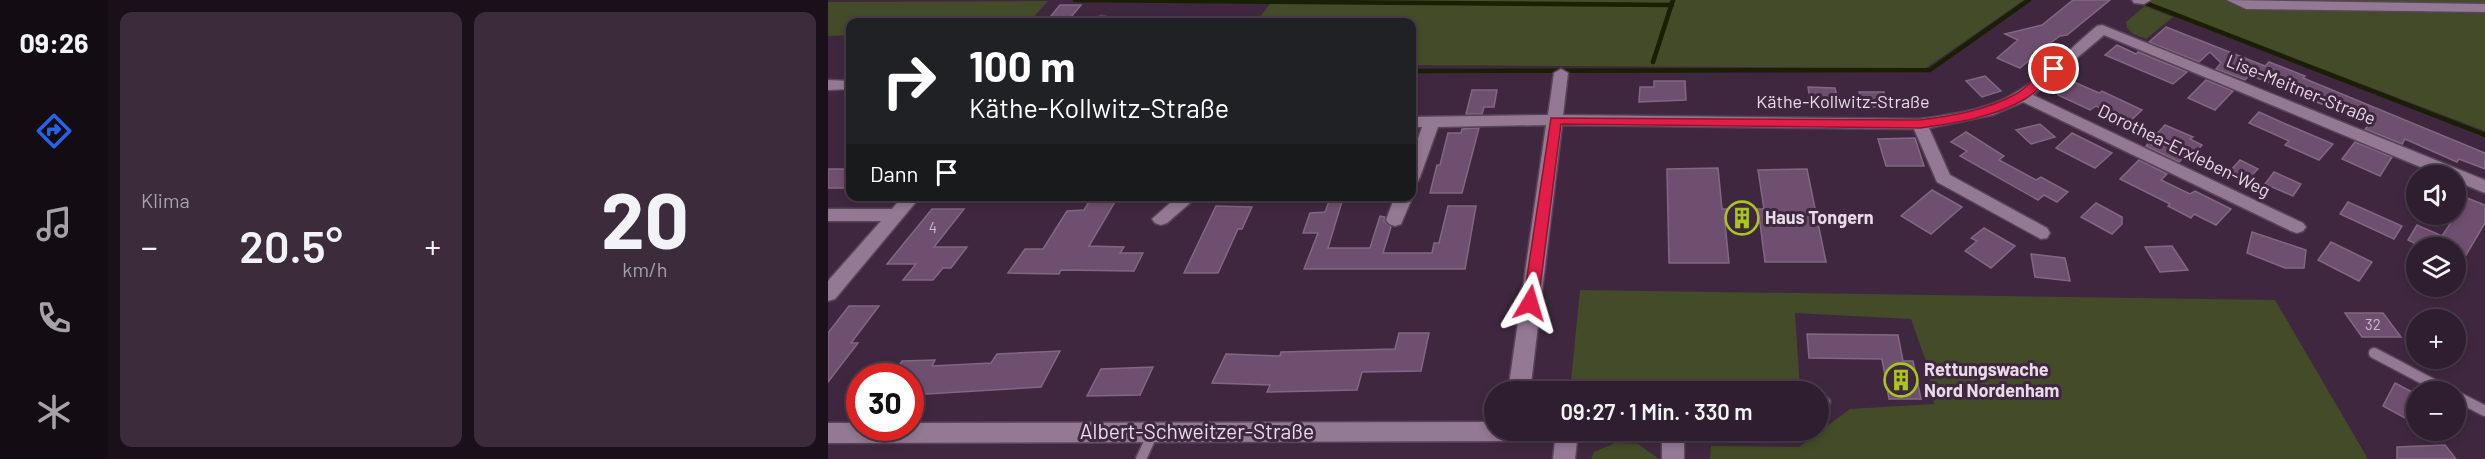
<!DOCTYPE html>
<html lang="de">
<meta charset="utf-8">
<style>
body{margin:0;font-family:Barlow,sans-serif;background:#3b2b3b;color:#f1f3f6;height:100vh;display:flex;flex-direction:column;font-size:22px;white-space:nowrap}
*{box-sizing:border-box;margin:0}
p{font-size:20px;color:#a7a2aa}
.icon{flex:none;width:33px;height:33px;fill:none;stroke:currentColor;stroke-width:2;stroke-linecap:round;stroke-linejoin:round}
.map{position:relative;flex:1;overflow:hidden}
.side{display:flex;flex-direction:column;gap:12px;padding:12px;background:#1a101a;width:720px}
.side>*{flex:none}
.banner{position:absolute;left:18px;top:18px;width:570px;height:183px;border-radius:12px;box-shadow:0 3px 9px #0003,0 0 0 2px #4a3c4b;background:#202124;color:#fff;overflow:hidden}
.fabs{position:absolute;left:1578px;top:165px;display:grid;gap:12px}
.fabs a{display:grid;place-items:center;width:60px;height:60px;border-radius:50%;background:#2f1e2f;box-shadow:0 3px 9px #0003,0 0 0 2px #4a3c4b;font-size:30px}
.speed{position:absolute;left:18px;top:363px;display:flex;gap:12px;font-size:30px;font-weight:700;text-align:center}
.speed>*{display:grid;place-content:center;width:78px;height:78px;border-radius:50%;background:#2f1e2f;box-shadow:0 3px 9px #0003,0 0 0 2px #4a3c4b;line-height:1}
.speed .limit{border:9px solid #d22;background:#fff;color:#111}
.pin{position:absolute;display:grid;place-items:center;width:51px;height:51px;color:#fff;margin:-26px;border:3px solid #fff;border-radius:50%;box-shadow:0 2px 6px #0007}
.me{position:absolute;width:66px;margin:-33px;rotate:7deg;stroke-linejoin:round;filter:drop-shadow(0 0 4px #0008)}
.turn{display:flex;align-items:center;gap:21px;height:126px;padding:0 24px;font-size:27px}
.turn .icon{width:78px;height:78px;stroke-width:2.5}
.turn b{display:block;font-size:42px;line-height:51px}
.then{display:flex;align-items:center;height:57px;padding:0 24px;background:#0003;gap:12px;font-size:22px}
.big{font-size:45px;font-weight:600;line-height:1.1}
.side .tile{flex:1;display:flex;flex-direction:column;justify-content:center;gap:9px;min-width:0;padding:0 21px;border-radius:12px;background:#3b2b3b}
.side .dial{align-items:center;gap:0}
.dial b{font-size:78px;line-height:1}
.heat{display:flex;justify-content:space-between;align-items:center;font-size:33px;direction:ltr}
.side .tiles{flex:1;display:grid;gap:12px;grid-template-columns:repeat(2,1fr)}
.trip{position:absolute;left:656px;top:381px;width:345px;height:60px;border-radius:30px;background:#2f1e2f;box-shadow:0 3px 9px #0003,0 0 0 2px #4a3c4b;font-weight:600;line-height:60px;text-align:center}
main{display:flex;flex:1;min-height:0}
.tab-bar{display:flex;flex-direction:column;width:108px;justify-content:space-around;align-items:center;background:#130c13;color:#a7a2aa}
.tab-bar .icon{width:42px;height:42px}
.tab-bar .current{color:#2563eb}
.tab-bar b{font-size:27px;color:#f1f3f6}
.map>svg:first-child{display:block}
</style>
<main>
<nav class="tab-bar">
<b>09:26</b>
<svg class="icon current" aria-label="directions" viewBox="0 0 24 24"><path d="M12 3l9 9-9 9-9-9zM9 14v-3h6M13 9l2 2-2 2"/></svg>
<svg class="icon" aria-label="music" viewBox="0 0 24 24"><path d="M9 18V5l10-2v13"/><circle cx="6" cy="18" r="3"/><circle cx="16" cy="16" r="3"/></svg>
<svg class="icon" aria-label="phone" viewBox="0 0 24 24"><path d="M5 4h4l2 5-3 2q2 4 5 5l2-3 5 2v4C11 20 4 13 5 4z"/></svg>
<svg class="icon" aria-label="climate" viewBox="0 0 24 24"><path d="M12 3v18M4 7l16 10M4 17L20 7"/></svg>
</nav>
<section class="side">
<div class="tiles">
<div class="tile"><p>Klima</p>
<div class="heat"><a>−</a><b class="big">20.5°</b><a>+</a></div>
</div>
<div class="tile dial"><b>20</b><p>km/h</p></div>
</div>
</section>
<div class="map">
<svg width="1657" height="459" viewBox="0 0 1657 459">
<rect width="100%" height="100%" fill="#3f283f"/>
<g fill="#434b28">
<polygon points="445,0 1196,0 1098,68 584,65 584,22 428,22"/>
<polygon points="1314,0 1657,0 1657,131"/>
<polygon points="220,1 201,22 22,22 22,35 0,36 0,2"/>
<polygon points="1317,6 1345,17 1318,39 1305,34 1299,28 1298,22"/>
<polygon points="752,290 1447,300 1540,459 882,459 883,446 971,447 1022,409 1106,404 1100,367 1083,319 967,313 972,391 742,391"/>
<polygon points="787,443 810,444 831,459 763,459 766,452"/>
</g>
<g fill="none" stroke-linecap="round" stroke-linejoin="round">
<g stroke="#191f02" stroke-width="4.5">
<polyline points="247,0 844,5"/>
<polyline points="1310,0 1657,135"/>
<polyline points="825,62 845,0"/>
<polyline points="584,71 1102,70 1201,0"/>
</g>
</g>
<g fill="#6f4f6f" stroke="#816881" stroke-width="1.5">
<polygon points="1245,0 1282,0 1239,35 1232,36 1213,50 1192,68 1169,58 1190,40 1177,34 1214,25"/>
<polygon points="232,5 253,5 239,22 218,22"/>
<polygon points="1338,27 1437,66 1441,62 1477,76 1475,78 1657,153 1657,169 1631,159 1629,162 1577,139 1574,144 1537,129 1541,125 1528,118 1422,75 1417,80 1388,69 1393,63 1382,52 1371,62 1321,42"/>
<polygon points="1289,45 1308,54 1310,52 1359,72 1345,84 1277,55"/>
<polygon points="1157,76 1173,91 1154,97 1138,81"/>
<polygon points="1378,80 1405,91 1387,110 1360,98"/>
<polygon points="826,81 857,81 858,100 811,102 812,87 826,87"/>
<polygon points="1246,82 1271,93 1274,91 1314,110 1301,122 1268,106 1262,110 1230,95"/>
<polygon points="980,87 1007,88 1011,105 983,105"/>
<polygon points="644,90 669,90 666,107 656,107 654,114 638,114"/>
<polygon points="1031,92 1056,92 1060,107 1034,107"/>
<polygon points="1431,112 1460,125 1505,144 1491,160 1457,145 1461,141 1421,123"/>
<polygon points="1212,124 1227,137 1203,144 1188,130"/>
<polygon points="1337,125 1365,137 1362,139 1374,145 1361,161 1355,158 1351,162 1318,146"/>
<polygon points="651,128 634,193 602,193 609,165 612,165 620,133 633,133 634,129"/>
<polygon points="1138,132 1176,156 1171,160 1208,180 1213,177 1240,192 1229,202 1216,195 1210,200 1132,156 1139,151 1123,142"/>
<polygon points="1244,133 1284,153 1267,168 1228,148"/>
<polygon points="1087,138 1096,166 1058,166 1050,139"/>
<polygon points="1527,142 1564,157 1552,176 1514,159"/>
<polygon points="1311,160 1339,174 1333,180 1362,194 1367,191 1403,209 1388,225 1366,214 1363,218 1340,206 1342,204 1292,179"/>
<polygon points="1412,160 1430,169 1419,180 1402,171"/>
<polygon points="890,168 894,209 936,209 930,170 979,169 998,262 937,262 932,223 897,223 901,263 841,263 839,169"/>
<polygon points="0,169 22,169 22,183 17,188 0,188"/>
<polygon points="1446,172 1473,184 1465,196 1437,184"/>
<polygon points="1104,190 1134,207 1103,234 1073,216"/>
<polygon points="503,196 515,198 500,248 542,248 552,216 557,217 556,221 563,227 555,253 604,253 606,243 611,243 620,206 648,206 637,269 476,269 490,233 475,233 482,213 497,212"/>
<polygon points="1639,198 1657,205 1657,223 1628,272 1628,248 1596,248 1580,240 1589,225 1614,236"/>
<polygon points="262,200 288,200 261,246 296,247 292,253 315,253 306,271 233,270 231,274 180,273 197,249 215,249 239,211 256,210"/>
<polygon points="1520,202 1574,226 1566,239 1512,214"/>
<polygon points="1268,203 1294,217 1294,224 1284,234 1253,217"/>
<polygon points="388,206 424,207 414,229 410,229 390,273 356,273"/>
<polygon points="104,209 136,209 106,247 139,247 123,268 115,268 105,280 75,280 88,264 59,264"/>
<polygon points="1156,228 1187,246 1163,268 1137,251 1149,241 1143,238"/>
<polygon points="1424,232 1478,250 1476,268 1457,268 1419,253"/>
<polygon points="1503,242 1544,262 1531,281 1490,260"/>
<polygon points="1344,246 1360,270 1332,272 1317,247"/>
<polygon points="1203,254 1237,258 1242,281 1207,277"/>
<polygon points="21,306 51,306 23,343 30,343 0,382 0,333"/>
<polygon points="1517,313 1555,313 1573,337 1534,337"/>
<polygon points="571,333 601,333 593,371 534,372 529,390 439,392 442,385 384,383 398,354 452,356 453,352 567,349"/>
<polygon points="979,334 1070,335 1075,361 1085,361 1093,399 1061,399 1054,359 981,358"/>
<polygon points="232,351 213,387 82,395 82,376 64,376 74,361 107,360 104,366 163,363 169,354"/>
<polygon points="325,367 312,395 259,396 273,369"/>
<polygon points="1567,383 1588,394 1588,424 1555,406"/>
<polygon points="1617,445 1628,459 1569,459 1569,447"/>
</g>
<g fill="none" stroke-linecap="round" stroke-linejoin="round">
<defs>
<g id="lane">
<polyline points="1546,353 1620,392"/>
<polyline points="1628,396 1657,411"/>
<polyline points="990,409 997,402"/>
<polyline points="313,459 326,431"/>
</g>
<g id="street">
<polygon points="1304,0 1323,0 1316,4 1306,3"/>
<polygon points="1399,0 1657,4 1657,12 1418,9"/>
<polygon points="273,16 278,17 280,20 278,22 261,22"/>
<path d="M1274,25L1657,180V193L1628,181V176H1614L1276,35L1205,95L1475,223L1478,227L1475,231L1469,233L1463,231L1195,102L1164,115L1101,128L1122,175L1219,228L1222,233L1219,238L1213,239L1109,182L1086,129L734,125L702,392H680L718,125L610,127L592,177L590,181L584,183V156L594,127H584V117L720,115L726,73L733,69L740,73L735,115L1092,119C1121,115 1151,111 1178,98C1212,81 1240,50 1269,26Z"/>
<polygon points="0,80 22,81 22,89 0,90"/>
<polygon points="584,194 585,196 573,224 567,226 561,224 558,220 567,196 584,196"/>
<polygon points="75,196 93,196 7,299 0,301 0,281 53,221 0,221 0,209 64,209"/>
<polygon points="350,196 370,196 339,223 333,225 327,223 324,219"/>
<polygon points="666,422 666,430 976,431 973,438 965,440 856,441 856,459 834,459 834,441 749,441 747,459 725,459 727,441 0,443 0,423 32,423 32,428 82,428 82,423"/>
</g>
</defs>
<use href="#lane" stroke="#584558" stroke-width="13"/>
<use href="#street" stroke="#584558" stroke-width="3"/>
<use href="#lane" stroke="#937993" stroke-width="10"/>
<use href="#street" fill="#937993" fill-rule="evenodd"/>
</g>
<path fill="#e11d48" stroke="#92132f" stroke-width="1.5" d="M1226,65L1230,66V71C1220,80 1209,92 1197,99C1167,117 1127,123 1092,128L733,124L710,303L707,307H697L695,303L723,118L1092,120C1124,116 1159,110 1188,94C1202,87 1211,70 1226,65Z"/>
<defs>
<symbol id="building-ring" viewBox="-11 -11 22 22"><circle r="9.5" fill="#3f283f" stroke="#a9c71b" stroke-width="1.5"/><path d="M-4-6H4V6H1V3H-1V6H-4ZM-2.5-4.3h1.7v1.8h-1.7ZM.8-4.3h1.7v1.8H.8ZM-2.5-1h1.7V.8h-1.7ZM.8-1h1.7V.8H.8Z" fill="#a9c71b"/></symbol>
</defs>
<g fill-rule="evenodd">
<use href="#building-ring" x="895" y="199" width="38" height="38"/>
<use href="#building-ring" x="1054" y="361" width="38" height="38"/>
</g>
<g text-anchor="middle" stroke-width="6" stroke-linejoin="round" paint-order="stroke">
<g font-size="15" fill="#cab7ca">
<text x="105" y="233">4</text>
<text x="1545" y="330">32</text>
</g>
<g font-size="18" fill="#e8dae8" stroke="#3f283f">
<text transform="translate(1473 90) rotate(22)" y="6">Lise-Meitner-Straße</text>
<text x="1015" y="108">Käthe-Kollwitz-Straße</text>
<text transform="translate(1356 151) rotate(26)" y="6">Dorothea-Erxleben-Weg</text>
</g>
<g font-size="18" font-weight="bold" fill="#e8dae8" stroke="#3f283f" text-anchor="start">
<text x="937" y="224">Haus Tongern</text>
<text x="1096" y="376">Rettungswache<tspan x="1096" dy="21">Nord Nordenham</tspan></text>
</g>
<g font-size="21" fill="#e8dae8" stroke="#3f283f">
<text x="369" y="439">Albert-Schweitzer-Straße</text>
</g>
</g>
</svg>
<div class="fabs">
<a><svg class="icon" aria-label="sound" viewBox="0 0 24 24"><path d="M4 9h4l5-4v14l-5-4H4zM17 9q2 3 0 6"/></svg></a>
<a><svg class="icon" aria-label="layers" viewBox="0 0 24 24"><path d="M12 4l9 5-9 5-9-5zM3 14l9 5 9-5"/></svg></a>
<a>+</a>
<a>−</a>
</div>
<div class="speed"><div class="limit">30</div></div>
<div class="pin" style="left:1226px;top:69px;background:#d93025"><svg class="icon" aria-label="arrive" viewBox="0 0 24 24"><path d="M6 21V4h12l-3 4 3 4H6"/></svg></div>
<svg class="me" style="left:702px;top:303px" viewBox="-20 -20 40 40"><path d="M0-17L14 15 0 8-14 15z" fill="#e11d48" stroke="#fff" stroke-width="4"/></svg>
<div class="trip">09:27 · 1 Min. · 330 m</div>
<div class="banner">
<div class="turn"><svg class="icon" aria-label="right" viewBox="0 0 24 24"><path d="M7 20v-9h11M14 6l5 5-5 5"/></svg><div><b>100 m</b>Käthe-Kollwitz-Straße</div></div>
<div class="then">Dann<svg class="icon" aria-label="arrive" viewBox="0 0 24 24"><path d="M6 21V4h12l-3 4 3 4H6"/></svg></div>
</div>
</div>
</main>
